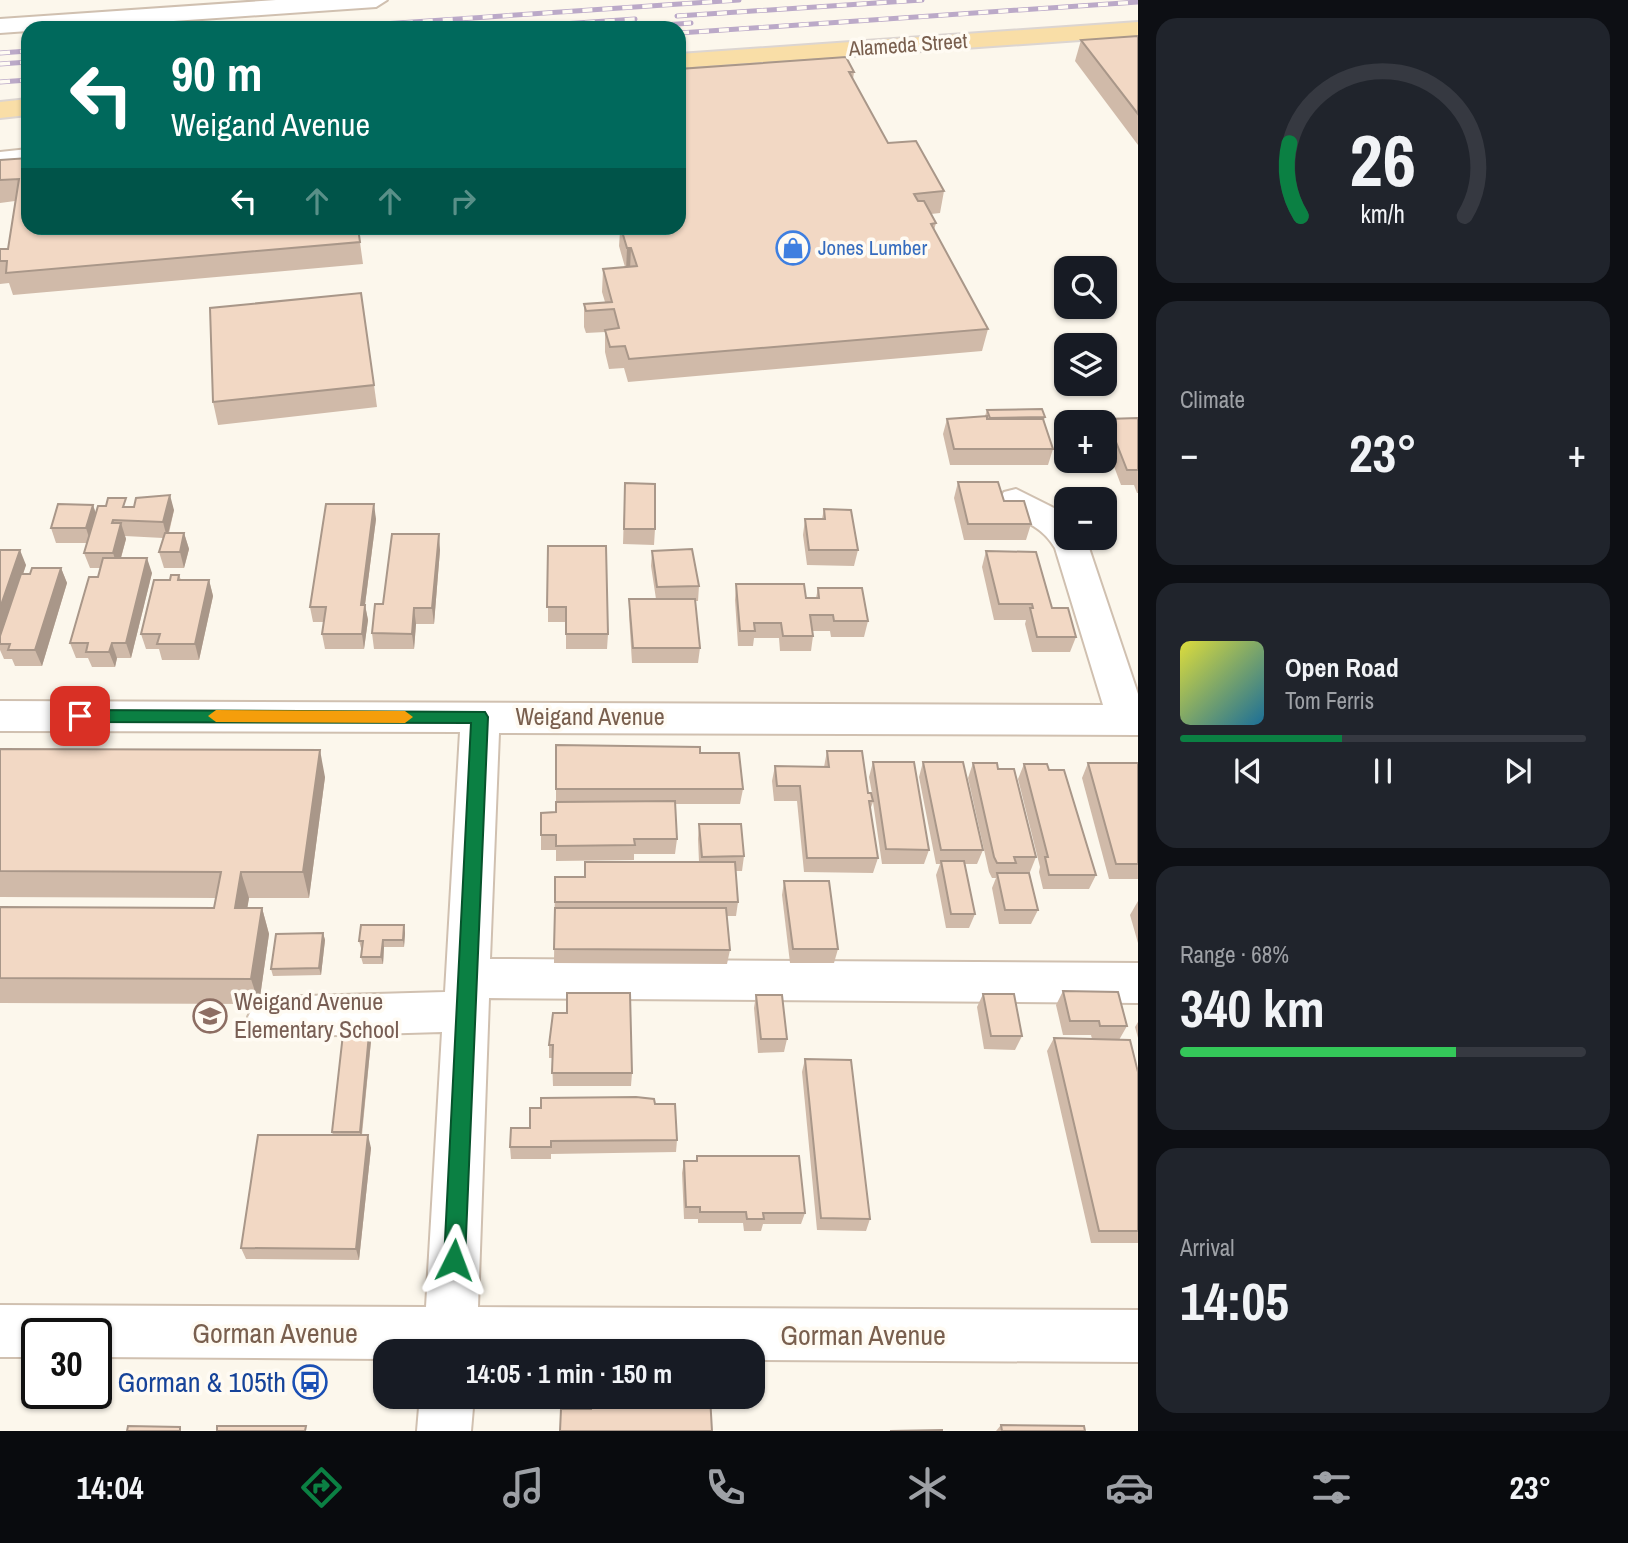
<!DOCTYPE html>
<meta charset="utf-8">
<style>
body{margin:0;font-family:"Archivo Narrow",sans-serif;background:#20242c;color:#f1f3f6;height:100vh;display:flex;flex-direction:column;font-size:26px;white-space:nowrap}
*{box-sizing:border-box;margin:0}
p{font-size:23px;color:#9ea1a6}
.icon{flex:none;width:38px;height:38px;fill:none;stroke:currentColor;stroke-width:2;stroke-linecap:round;stroke-linejoin:round}
.map{position:relative;flex:1;overflow:hidden}
.panel{display:flex;flex-direction:column;gap:18px;padding:18px;background:#0d0f14;width:490px}
.panel>*{flex:none}
.top-card{position:absolute;left:21px;top:21px;width:665px;height:214px;border-radius:21px;box-shadow:0 2px 5px #0004;background:#00695c;color:#fff;overflow:hidden}
.buttons{position:absolute;left:1054px;top:256px;display:grid;gap:14px}
.buttons a{display:grid;place-items:center;width:63px;height:63px;border-radius:14px;background:#171b24;box-shadow:0 2px 5px #0004;font-size:35px}
.speed{position:absolute;left:21px;top:1318px;display:flex;gap:14px;font-size:35px;font-weight:700;text-align:center}
.speed>*{display:grid;place-content:center;width:91px;height:91px;border-radius:50%;background:#171b24;box-shadow:0 2px 5px #0004;line-height:1}
.speed .limit{border:4px solid #111;border-radius:10px;background:#fff;color:#111}
.pin{position:absolute;display:grid;place-items:center;width:60px;height:60px;color:#fff;margin:-30px;border-radius:14px;box-shadow:0 4px 10px #0006}
.me{position:absolute;width:77px;margin:-38px;rotate:3deg;stroke-linejoin:round;filter:drop-shadow(0 0 5px #0008)}
.turn{display:flex;align-items:center;gap:24px;height:147px;padding:0 35px;font-size:32px}
.turn .icon{width:91px;height:91px;stroke-width:2.5}
.turn b{display:block;font-size:49px;line-height:60px}
.lanes{display:flex;align-items:center;height:66px;padding:0 35px;background:#0003;justify-content:center;gap:35px;direction:ltr}
.lanes .off{opacity:.35}
.big{font-size:52px;font-weight:800;line-height:1.1}
.panel .tile{flex:1;display:flex;flex-direction:column;justify-content:center;gap:10px;min-width:0;padding:0 24px;border-radius:21px;background:#20242c}
.panel .dial{align-items:center;gap:0}
.dial svg{height:182px;overflow:visible;fill:none;stroke:#363941;stroke-width:7;stroke-linecap:round;text-anchor:middle}
.dial text{fill:#f1f3f6;stroke:none}
.song{display:flex;align-items:center;gap:21px}
.cover{width:84px;height:84px;border-radius:10px;background:linear-gradient(135deg,hsl(60 70% 55%),hsl(200 70% 35%))}
.played{height:7px;border-radius:4px;background:linear-gradient(90deg,#0b8043 40%,#363941 40%)}
.keys{display:flex;justify-content:space-around;direction:ltr}
.heat{display:flex;justify-content:space-between;align-items:center;font-size:38px;direction:ltr}
.charge{height:10px;border-radius:5px;background:linear-gradient(90deg,#34c759 68%,#363941 0)}
.trip{position:absolute;left:373px;top:1339px;width:392px;height:70px;border-radius:21px;background:#171b24;box-shadow:0 2px 5px #0004;font-weight:800;line-height:70px;text-align:center}
.tab-bar{display:flex;height:112px;justify-content:space-around;align-items:center;background:#090b0e;color:#9ea1a6}
.tab-bar .icon{width:49px;height:49px}
.tab-bar .selected{color:#0b8043}
.tab-bar b{font-size:32px;color:#f1f3f6}
main{display:flex;flex:1;min-height:0}
.map>svg:first-child{display:block}
</style>
<main>
<div class="map">
<svg width="1138" height="1431" viewBox="0 0 1138 1431">
<rect width="100%" height="100%" fill="#fcf7ec"/>
<g fill="none" stroke-linecap="round" stroke-linejoin="round">
<defs>
<g id="minor">
<polygon points="276,0 387,0 376,7 73,28 28,28 28,31 0,33 0,19"/>
<polygon points="28,149 28,165 0,168 0,152"/>
<path d="M1016,489L1066,514V537H1083L1089,548L1138,694V735L499,733L490,959L1138,963V1003L489,998L478,1307L1138,1310V1362L752,1360V1351H385V1359L96,1357V1334H37V1357H0V1305L426,1307L442,1032L271,1037L255,1031L248,1017L255,1003L271,997L445,992L460,732L0,731V701L1103,705L1055,548C1039,520 1013,522 999,500L1004,492Z"/>
<polygon points="420,1396 474,1396 471,1431 417,1431"/>
</g>
<g id="major">
<polygon points="1138,22 1138,36 679,68 679,54"/>
<polygon points="28,99 28,115 0,118 0,102"/>
</g>
</defs>
<use href="#minor" stroke="#d0c0b0" stroke-width="4"/>
<use href="#major" stroke="#dcd5d1" stroke-width="4"/>
<use href="#minor" fill="#fff" fill-rule="evenodd"/>
<use href="#major" fill="#f9dea7" fill-rule="evenodd"/>
<defs>
<g id="rail">
<polyline points="677,16 922,0"/>
<polyline points="323,28 739,0"/>
<polyline points="505,28 635,19"/>
<polyline points="624,28 691,23"/>
<polyline points="679,33 1138,2"/>
<polyline points="0,53 28,51"/>
<polyline points="0,64 28,62"/>
<polyline points="0,82 28,80"/>
</g>
</defs>
<use href="#rail" stroke="#bba9c8" stroke-width="5"/>
<use href="#rail" stroke="#fffbf3" stroke-width="3.5" stroke-dasharray="10" stroke-linecap="butt"/>
</g>
<g fill="#d0baa9">
<polygon points="1138,36 1138,145 1075,61 1081,40"/>
<polygon points="679,69 854,72 853,79 888,143 944,191 940,213 931,214 936,223 934,230 988,329 982,351 628,382 624,368 609,369 605,352 605,332 586,333 584,327 584,304 605,302 602,292 603,269 625,267 619,246 620,231 619,229 587,231 586,228 679,228"/>
<polygon points="0,160 358,228 363,264 13,295 9,283 0,284 0,249 8,249 15,201 0,203"/>
<polygon points="374,385 377,407 218,425 213,402"/>
<polygon points="987,410 1045,417 1044,420 1053,449 1048,465 950,465 943,434 947,419 985,416"/>
<polygon points="1138,418 1138,493 1137,493 1134,485 1121,485 1104,440 1104,428 1107,419"/>
<polygon points="958,482 1031,524 1026,540 964,540 954,498"/>
<polygon points="625,483 655,529 654,545 623,544"/>
<polygon points="93,505 96,514 128,507 174,510 169,533 184,533 189,549 184,568 164,568 159,552 163,538 125,536 126,539 121,558 152,573 131,658 117,658 115,667 92,667 88,658 76,658 70,643 98,577 101,568 90,568 84,553 87,543 56,543 51,528"/>
<polygon points="824,509 858,550 854,566 807,565 803,535 805,519 822,519"/>
<polygon points="376,519 365,605 368,620 364,649 325,649 322,634 324,622 313,622 310,607"/>
<polygon points="548,546 608,634 607,649 566,649 566,622 548,622"/>
<polygon points="0,550 26,565 23,574 30,574 61,568 67,583 42,666 15,666 12,659 4,659 0,650"/>
<polygon points="440,550 434,624 416,624 414,649 374,649 372,633 383,604"/>
<polygon points="652,551 699,586 698,601 695,601 700,648 698,663 632,663 629,615 629,599 656,599 651,566"/>
<polygon points="986,551 1052,608 1076,637 1070,652 1032,652 1025,624 1026,620 994,620 982,567"/>
<polygon points="179,575 181,580 209,580 213,596 199,660 162,660 159,649 146,649 141,634 170,580"/>
<polygon points="736,584 806,598 816,598 818,588 868,621 864,637 831,637 830,631 813,631 813,636 811,651 780,651 779,638 754,638 753,646 738,646 735,600"/>
<polygon points="556,745 700,753 743,789 740,804 675,804 677,839 675,854 634,854 634,860 556,861 556,850 541,850 541,813 556,812"/>
<polygon points="0,749 325,777 309,898 249,898 247,908 262,908 269,934 259,1004 0,1003 0,907 214,908 216,898 0,897"/>
<polygon points="827,751 868,793 872,793 869,777 873,762 929,850 924,864 882,864 873,802 870,810 878,858 873,873 804,872 797,801 774,801 772,781 775,766 824,767"/>
<polygon points="923,762 983,850 977,864 965,864 975,914 969,928 946,928 936,875 940,864 936,864 919,777"/>
<polygon points="973,763 998,769 1036,857 1030,872 1012,872 1011,873 1038,910 1031,924 999,924 992,888 996,878 992,878 989,872 968,778"/>
<polygon points="1088,763 1138,763 1138,879 1109,879 1082,778"/>
<polygon points="1024,764 1049,770 1096,875 1089,889 1043,889 1039,872 1040,867 1018,779"/>
<polygon points="699,824 744,856 742,871 736,871 738,902 736,916 727,916 730,950 727,964 554,963 555,877 584,877 699,862 698,839"/>
<polygon points="784,881 838,949 834,963 790,963 782,895"/>
<polygon points="1138,901 1138,943 1130,915"/>
<polygon points="404,925 405,933 404,947 384,947 383,964 363,964 361,957 362,948 361,948 359,941"/>
<polygon points="323,933 325,940 321,975 273,976 271,969"/>
<polygon points="1063,991 1127,1026 1119,1040 1138,1072 1138,1243 1091,1243 1047,1051 1054,1038 1092,1039 1091,1035 1063,1035 1056,1005"/>
<polygon points="983,994 1022,1036 1015,1050 984,1049 977,1007"/>
<polygon points="756,995 787,1039 784,1052 758,1053 754,1008"/>
<polygon points="567,1013 632,1073 631,1086 553,1086 552,1058 549,1058 549,1045"/>
<polygon points="1138,1022 1138,1038 1135,1027"/>
<polygon points="371,1041 362,1135 371,1148 359,1260 246,1259 241,1248 333,1135 332,1132"/>
<polygon points="805,1059 870,1219 866,1231 817,1230 802,1072"/>
<polygon points="655,1104 677,1140 676,1152 551,1154 551,1159 511,1159 510,1147 530,1128"/>
<polygon points="697,1156 805,1213 801,1224 763,1224 761,1231 744,1231 743,1223 698,1223 698,1219 684,1219 682,1173 684,1161 696,1161"/>
<polygon points="1001,1425 1085,1431 996,1431"/>
</g>
<g fill="#a99789">
<polygon points="627,248 631,248 630,270 626,271"/>
<polygon points="170,495 174,510 167,538 163,522"/>
<polygon points="374,504 376,519 363,620 361,605"/>
<polygon points="93,505 98,520 91,544 86,528"/>
<polygon points="113,520 118,535 121,523 126,539 118,568 113,553 112,523"/>
<polygon points="184,533 189,549 184,568 180,552"/>
<polygon points="439,534 440,550 434,624 432,608"/>
<polygon points="20,550 26,565 0,643 0,608"/>
<polygon points="147,558 152,573 131,658 126,643"/>
<polygon points="61,568 67,583 42,666 35,650"/>
<polygon points="209,580 213,596 199,660 195,644"/>
<polygon points="365,605 368,620 364,649 362,634"/>
<polygon points="414,608 416,624 414,649 412,634"/>
<polygon points="112,643 117,658 115,667 109,652"/>
<polygon points="320,750 325,777 309,898 303,872"/>
<polygon points="241,872 249,898 243,934 235,908"/>
<polygon points="262,908 269,934 259,1004 251,979"/>
<polygon points="404,925 405,933 404,947 403,940"/>
<polygon points="323,933 325,940 321,975 319,968"/>
<polygon points="383,940 384,947 383,964 381,957"/>
<polygon points="369,1034 371,1041 361,1139 360,1132"/>
<polygon points="368,1135 371,1148 359,1260 356,1249"/>
</g>
<g fill="#f2d8c4" stroke="#a99789" stroke-width="2">
<polygon points="1138,36 1138,114 1081,40"/>
<polygon points="846,57 854,72 849,72 888,143 916,141 944,191 914,194 918,201 924,201 936,223 931,224 988,329 629,359 625,346 610,347 605,330 619,328 614,309 586,311 584,304 612,302 603,269 637,266 631,248 627,248 621,228 679,228 679,69"/>
<polygon points="28,158 28,228 358,228 360,242 6,273 7,261 0,261 0,249 8,249 19,179 0,180 0,160"/>
<polygon points="361,293 374,385 213,402 210,308"/>
<polygon points="1042,409 1045,417 990,418 987,410"/>
<polygon points="987,416 987,419 1043,419 1053,449 954,449 947,419"/>
<polygon points="1138,418 1138,470 1127,470 1107,419"/>
<polygon points="958,482 998,482 1004,501 1024,501 1031,524 968,524"/>
<polygon points="625,483 655,484 655,529 624,529"/>
<polygon points="170,495 163,522 113,520 112,523 121,523 113,553 84,553 98,506 106,506 108,498 126,498 123,507 134,507 136,498"/>
<polygon points="58,504 93,505 86,528 51,528"/>
<polygon points="326,504 374,504 361,605 365,605 362,634 322,634 326,607 310,607"/>
<polygon points="824,509 851,510 858,550 809,550 805,519 825,519"/>
<polygon points="165,533 184,533 180,552 159,552"/>
<polygon points="392,534 439,534 432,608 414,608 412,634 372,633 375,604 383,604"/>
<polygon points="548,546 606,546 608,634 566,634 566,607 547,607"/>
<polygon points="692,549 699,586 657,587 652,551"/>
<polygon points="0,550 20,550 0,608"/>
<polygon points="986,551 1036,552 1052,608 1068,608 1076,637 1037,637 1030,608 1033,608 1032,604 999,604"/>
<polygon points="103,558 147,558 126,643 112,643 109,652 86,652 88,643 70,643 89,577 98,577"/>
<polygon points="32,568 61,568 35,650 8,650 10,644 0,644 0,636 21,574 30,574"/>
<polygon points="171,575 179,575 178,580 209,580 195,644 157,644 160,634 141,634 154,580 170,580"/>
<polygon points="736,584 804,584 806,598 819,598 818,588 862,588 868,621 834,621 833,615 810,615 813,636 783,636 781,623 754,623 755,631 740,631"/>
<polygon points="629,599 695,599 700,648 633,648"/>
<polygon points="556,745 700,747 700,753 739,753 743,789 556,789"/>
<polygon points="0,749 320,750 303,872 241,872 235,908 262,908 251,979 0,978 0,907 214,908 221,872 0,871"/>
<polygon points="827,751 862,751 868,793 871,793 873,801 869,801 878,858 807,858 800,786 777,786 775,766 829,767"/>
<polygon points="873,762 914,762 929,850 886,849"/>
<polygon points="923,762 963,762 983,850 941,850"/>
<polygon points="973,763 997,763 998,769 1014,769 1036,857 1014,857 1016,863 997,863 994,857"/>
<polygon points="1088,763 1138,763 1138,864 1116,864"/>
<polygon points="1024,764 1047,764 1049,770 1064,770 1096,875 1049,875 1045,857 1048,857"/>
<polygon points="675,801 677,839 634,839 635,845 556,846 556,835 541,835 541,813 556,812 556,802"/>
<polygon points="699,824 741,824 744,856 702,857"/>
<polygon points="941,861 964,861 975,914 951,914"/>
<polygon points="585,862 735,862 738,902 555,902 555,877 585,877"/>
<polygon points="997,873 1029,873 1038,910 1005,910"/>
<polygon points="784,881 829,881 838,949 793,949"/>
<polygon points="555,908 726,908 730,950 554,949"/>
<polygon points="361,925 404,925 403,940 383,940 381,957 361,957 363,941 359,941"/>
<polygon points="323,933 319,968 271,969 276,934"/>
<polygon points="1063,991 1118,992 1127,1026 1100,1026 1099,1021 1070,1021"/>
<polygon points="567,993 630,993 632,1073 552,1073 553,1045 549,1045 553,1013 567,1013"/>
<polygon points="983,994 1014,994 1022,1036 991,1036"/>
<polygon points="756,995 782,995 787,1039 761,1039"/>
<polygon points="343,1034 369,1034 360,1132 332,1132"/>
<polygon points="1054,1038 1130,1040 1138,1072 1138,1231 1099,1231"/>
<polygon points="805,1059 851,1060 870,1219 821,1218"/>
<polygon points="636,1097 654,1099 655,1104 675,1104 677,1140 551,1141 551,1147 510,1147 511,1128 530,1128 530,1108 541,1108 541,1098"/>
<polygon points="258,1135 368,1135 356,1249 241,1248"/>
<polygon points="697,1156 799,1156 805,1213 763,1213 764,1219 747,1219 746,1212 700,1212 700,1207 686,1207 684,1161 697,1161"/>
<polygon points="591,1396 710,1396 712,1431 560,1431 561,1409 591,1409"/>
<polygon points="1001,1425 1084,1426 1085,1431 1002,1431"/>
<polygon points="128,1426 180,1427 180,1431 127,1431"/>
<polygon points="217,1426 306,1426 305,1431 217,1431"/>
<polygon points="942,1430 942,1431 890,1431"/>
</g>
<polygon fill="#0b8043" stroke="#07532c" stroke-width="2" points="80,710 485,712 488,717 465,1260 461,1267 454,1270 447,1267 444,1260 471,723 80,722 72,716"/>
<polygon fill="#f59e0b" points="216,710 405,711 413,717 405,723 216,722 208,716"/>
<defs>
<symbol id="shop-ring" viewBox="-11 -11 22 22"><circle r="9.5" fill="#fffbf3" stroke="#3f7fe0" stroke-width="1.5"/><path d="M-5-2.5h2.3a2.7 3.5 0 0 1 5.4 0H5L5.5 6h-11ZM-1.5-2.5h3a1.5 2.3 0 0 0-3 0Z" fill="#3f7fe0"/></symbol>
<symbol id="school-ring" viewBox="-11 -11 22 22"><circle r="9.5" fill="#fffbf3" stroke="#8d6e63" stroke-width="1.5"/><path d="M0-5L7-2L0 1L-7-2ZM-4 1L0 2.5L4 1V4Q0 6-4 4Z" fill="#8d6e63"/></symbol>
<symbol id="bus-ring" viewBox="-11 -11 22 22"><circle r="9.5" fill="#fffbf3" stroke="#1a4fb4" stroke-width="1.5"/><path d="M-5-6H5V4H4V6H2V4H-2V6H-4V4H-5ZM-3.5-4V0h7V-4ZM-3.5 1.2v1.5H-2V1.2ZM2 1.2v1.5H3.5V1.2Z" fill="#1a4fb4"/></symbol>
</defs>
<g fill-rule="evenodd">
<use href="#shop-ring" x="774" y="229" width="38" height="38"/>
<use href="#school-ring" x="191" y="997" width="38" height="38"/>
<use href="#bus-ring" x="291" y="1363" width="38" height="38"/>
</g>
<g text-anchor="middle" stroke-width="7" stroke-linejoin="round" paint-order="stroke">
<g font-size="21" fill="#795f4e" stroke="#fffbf3">
<text transform="translate(908 45) rotate(-4)" y="7">Alameda Street</text>
</g>
<g font-size="21" fill="#366cbe" stroke="#fffbf3" text-anchor="start">
<text x="818" y="255">Jones Lumber</text>
</g>
<g font-size="24" fill="#795f4e" stroke="#fffbf3">
<text x="590" y="725">Weigand Avenue</text>
</g>
<g font-size="24" fill="#785e54" stroke="#fffbf3" text-anchor="start">
<text x="234" y="1010">Weigand Avenue<tspan x="234" dy="28">Elementary School</tspan></text>
</g>
<g font-size="28" fill="#795f4e" stroke="#fffbf3">
<text x="275" y="1343">Gorman Avenue</text>
<text x="863" y="1345">Gorman Avenue</text>
</g>
<g font-size="28" fill="#164399" stroke="#fffbf3" text-anchor="end">
<text x="286" y="1392">Gorman &amp; 105th</text>
</g>
</g>
</svg>
<div class="buttons">
<a><svg class="icon" aria-label="search" viewBox="0 0 24 24"><circle cx="10" cy="10" r="6"/><path d="M15 15l6 6"/></svg></a>
<a><svg class="icon" aria-label="layers" viewBox="0 0 24 24"><path d="M12 4l9 5-9 5-9-5zM3 14l9 5 9-5"/></svg></a>
<a>+</a>
<a>−</a>
</div>
<div class="speed"><div class="limit">30</div></div>
<div class="pin" style="left:80px;top:716px;background:#d93025"><svg class="icon" aria-label="arrive" viewBox="0 0 24 24"><path d="M6 21V4h12l-3 4 3 4H6"/></svg></div>
<svg class="me" style="left:454px;top:1260px" viewBox="-20 -20 40 40"><path d="M0-17L14 15 0 8-14 15z" fill="#0b8043" stroke="#fff" stroke-width="4"/></svg>
<div class="trip">14:05 · 1 min · 150 m</div>
<div class="top-card">
<div class="turn"><svg class="icon" aria-label="left" viewBox="0 0 24 24"><path d="M17 20v-9H6M10 6l-5 5 5 5"/></svg><div><b>90 m</b>Weigand Avenue</div></div>
<div class="lanes"><svg class="icon" aria-label="left" viewBox="0 0 24 24"><path d="M17 20v-9H6M10 6l-5 5 5 5"/></svg><svg class="icon off" aria-label="ahead" viewBox="0 0 24 24"><path d="M12 20V5M6 11l6-6 6 6"/></svg><svg class="icon off" aria-label="ahead" viewBox="0 0 24 24"><path d="M12 20V5M6 11l6-6 6 6"/></svg><svg class="icon off" aria-label="right" viewBox="0 0 24 24"><path d="M7 20v-9h11M14 6l5 5-5 5"/></svg></div>
</div>
</div>
<section class="panel">
<div class="tile dial"><svg viewBox="0 0 100 80">
<path d="M14 69A42 42 0 1 1 86 69"/>
<path d="M14 69A42 42 0 0 1 9 37" stroke="#0b8043"/>
<text x="50" y="56" font-size="32" font-weight="700">26</text>
<text x="50" y="72" font-size="11">km/h</text>
</svg></div>
<div class="tile"><p>Climate</p>
<div class="heat"><a>−</a><b class="big">23°</b><a>+</a></div>
</div>
<div class="tile">
<div class="song"><i class="cover"></i><div><b>Open Road</b><p>Tom Ferris</p></div></div>
<div class="played"></div>
<div class="keys"><svg class="icon" aria-label="previous" viewBox="0 0 24 24"><path d="M18 5L8 12l10 7zM5 5v14"/></svg><svg class="icon" aria-label="pause" viewBox="0 0 24 24"><path d="M8 5v14M16 5v14"/></svg><svg class="icon" aria-label="next" viewBox="0 0 24 24"><path d="M6 5l10 7-10 7zM19 5v14"/></svg></div>
</div>
<div class="tile"><p>Range · 68%</p><b class="big">340 km</b><div class="charge"></div></div>
<div class="tile"><p>Arrival</p><b class="big">14:05</b></div>
</section>
</main>
<nav class="tab-bar">
<b>14:04</b>
<svg class="icon selected" aria-label="directions" viewBox="0 0 24 24"><path d="M12 3l9 9-9 9-9-9zM9 14v-3h6M13 9l2 2-2 2"/></svg>
<svg class="icon" aria-label="music" viewBox="0 0 24 24"><path d="M9 18V5l10-2v13"/><circle cx="6" cy="18" r="3"/><circle cx="16" cy="16" r="3"/></svg>
<svg class="icon" aria-label="phone" viewBox="0 0 24 24"><path d="M5 4h4l2 5-3 2q2 4 5 5l2-3 5 2v4C11 20 4 13 5 4z"/></svg>
<svg class="icon" aria-label="climate" viewBox="0 0 24 24"><path d="M12 3v18M4 7l16 10M4 17L20 7"/></svg>
<svg class="icon" aria-label="car" viewBox="0 0 24 24"><path d="M5 17H2v-5l4-1 3-4h7l3 4 3 1v5h-3M9 17h6M6 11h13"/><circle cx="7" cy="17" r="2"/><circle cx="17" cy="17" r="2"/></svg>
<svg class="icon" aria-label="filters" viewBox="0 0 24 24"><path d="M4 7h16M4 17h16"/><circle cx="9" cy="7" r="2"/><circle cx="15" cy="17" r="2"/></svg>
<b>23°</b>
</nav>
